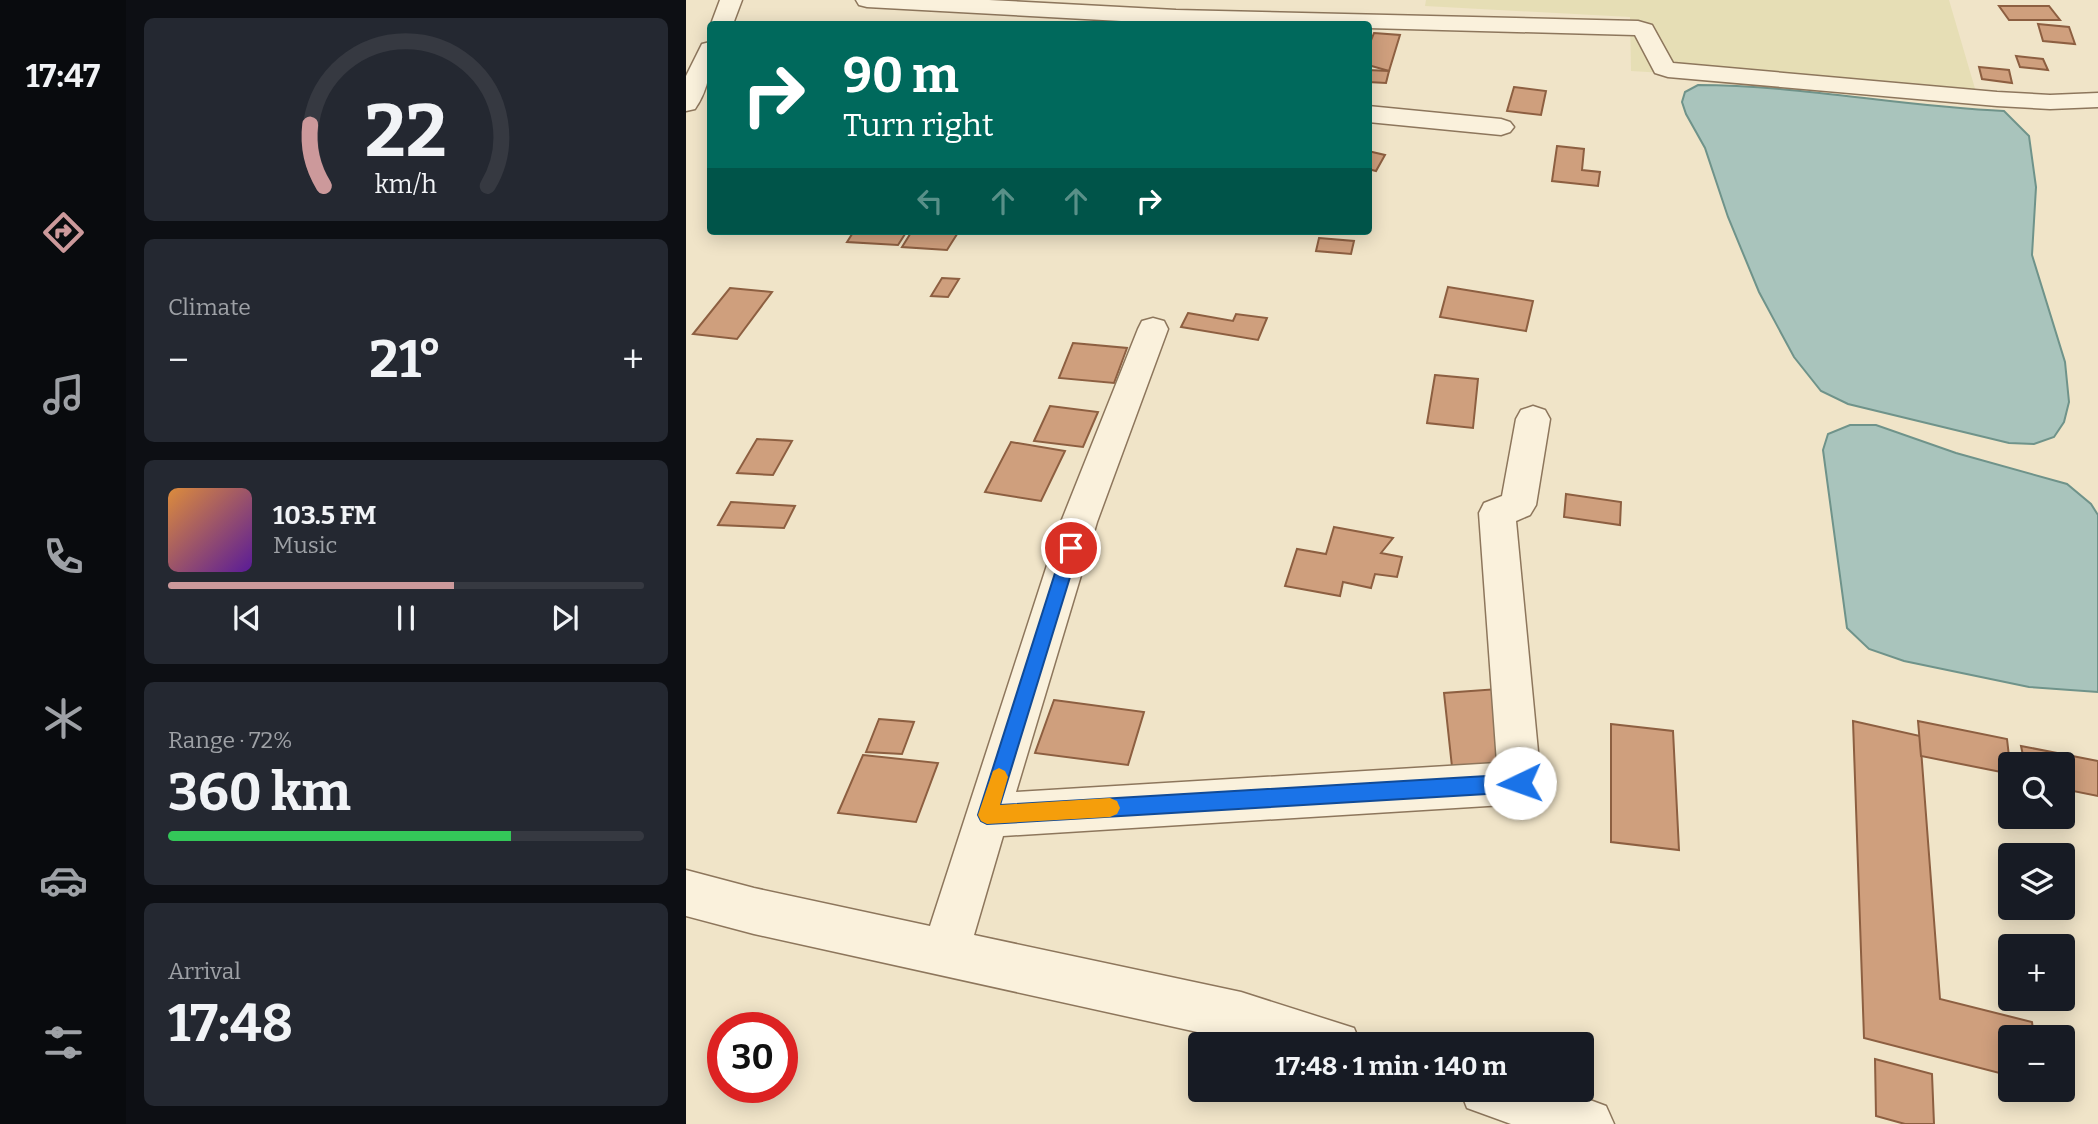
<!DOCTYPE html>
<meta charset="utf-8">
<style>
body{margin:0;font-family:Bitter,serif;background:#242831;color:#f1f3f6;height:100vh;display:flex;flex-direction:column;font-size:26px;white-space:nowrap}
*{box-sizing:border-box;margin:0}
p{font-size:23px;color:#9ea1a6}
.icon{flex:none;width:38px;height:38px;fill:none;stroke:currentColor;stroke-width:2;stroke-linecap:round;stroke-linejoin:round}
.map{position:relative;flex:1;overflow:hidden}
.sheet{display:flex;flex-direction:column;gap:18px;padding:18px;background:#0d0f14;width:560px}
.sheet>*{flex:none}
.hud{position:absolute;left:21px;top:21px;width:665px;height:214px;border-radius:7px;box-shadow:0 4px 18px #0003;background:#00695c;color:#fff;overflow:hidden}
.tools{position:absolute;left:1312px;top:752px;display:grid;gap:14px}
.tools a{display:grid;place-items:center;width:77px;height:77px;border-radius:7px;background:#171b24;box-shadow:0 4px 18px #0003;font-size:35px}
.speed{position:absolute;left:21px;top:1012px;display:flex;gap:14px;font-size:35px;font-weight:700;text-align:center}
.speed>*{display:grid;place-content:center;width:91px;height:91px;border-radius:50%;background:#171b24;box-shadow:0 4px 18px #0003;line-height:1}
.speed .limit{border:10px solid #d22;background:#fff;color:#111}
.pin{position:absolute;display:grid;place-items:center;width:60px;height:60px;color:#fff;margin:-30px;border:4px solid #fff;border-radius:50%;box-shadow:0 2px 7px #0007}
.me{position:absolute;width:77px;margin:-38px;rotate:267deg;stroke-linejoin:round;filter:drop-shadow(0 0 5px #0008)}
.turn{display:flex;align-items:center;gap:24px;height:147px;padding:0 21px;font-size:32px}
.turn .icon{width:91px;height:91px;stroke-width:2.5}
.turn b{display:block;font-size:49px;line-height:60px}
.lanes{display:flex;align-items:center;height:66px;padding:0 21px;background:#0003;justify-content:center;gap:35px;direction:ltr}
.lanes .off{opacity:.35}
.big{font-size:52px;font-weight:700;line-height:1.1}
.sheet .widget{flex:1;display:flex;flex-direction:column;justify-content:center;gap:10px;min-width:0;padding:0 24px;border-radius:10px;background:#242831}
.sheet .dial{align-items:center;gap:0}
.dial svg{height:182px;overflow:visible;fill:none;stroke:#363941;stroke-width:7;stroke-linecap:round;text-anchor:middle}
.dial text{fill:#f1f3f6;stroke:none}
.song{display:flex;align-items:center;gap:21px}
.cover{width:84px;height:84px;border-radius:10px;background:linear-gradient(135deg,hsl(30 70% 55%),hsl(270 70% 35%))}
.played{height:7px;border-radius:4px;background:linear-gradient(90deg,#cc999b 60%,#363941 60%)}
.keys{display:flex;justify-content:space-around;direction:ltr}
.heat{display:flex;justify-content:space-between;align-items:center;font-size:38px;direction:ltr}
.charge{height:10px;border-radius:5px;background:linear-gradient(90deg,#34c759 72%,#363941 0)}
.trip{position:absolute;left:502px;top:1032px;width:406px;height:70px;border-radius:7px;background:#171b24;box-shadow:0 4px 18px #0003;font-weight:700;line-height:70px;text-align:center}
main{display:flex;flex:1;min-height:0}
.dock{display:flex;flex-direction:column;width:126px;justify-content:space-around;align-items:center;background:#090b0e;color:#9ea1a6}
.dock .icon{width:49px;height:49px}
.dock .on{color:#cc999b}
.dock b{font-size:32px;color:#f1f3f6}
.map>svg:first-child{display:block}
</style>
<main>
<nav class="dock">
<b>17:47</b>
<svg class="icon on" aria-label="directions" viewBox="0 0 24 24"><path d="M12 3l9 9-9 9-9-9zM9 14v-3h6M13 9l2 2-2 2"/></svg>
<svg class="icon" aria-label="music" viewBox="0 0 24 24"><path d="M9 18V5l10-2v13"/><circle cx="6" cy="18" r="3"/><circle cx="16" cy="16" r="3"/></svg>
<svg class="icon" aria-label="phone" viewBox="0 0 24 24"><path d="M5 4h4l2 5-3 2q2 4 5 5l2-3 5 2v4C11 20 4 13 5 4z"/></svg>
<svg class="icon" aria-label="climate" viewBox="0 0 24 24"><path d="M12 3v18M4 7l16 10M4 17L20 7"/></svg>
<svg class="icon" aria-label="car" viewBox="0 0 24 24"><path d="M5 17H2v-5l4-1 3-4h7l3 4 3 1v5h-3M9 17h6M6 11h13"/><circle cx="7" cy="17" r="2"/><circle cx="17" cy="17" r="2"/></svg>
<svg class="icon" aria-label="filters" viewBox="0 0 24 24"><path d="M4 7h16M4 17h16"/><circle cx="9" cy="7" r="2"/><circle cx="15" cy="17" r="2"/></svg>
</nav>
<section class="sheet">
<div class="widget dial"><svg viewBox="0 0 100 80">
<path d="M14 69A42 42 0 1 1 86 69"/>
<path d="M14 69A42 42 0 0 1 8 42" stroke="#cc999b"/>
<text x="50" y="56" font-size="32" font-weight="700">22</text>
<text x="50" y="72" font-size="11">km/h</text>
</svg></div>
<div class="widget"><p>Climate</p>
<div class="heat"><a>−</a><b class="big">21°</b><a>+</a></div>
</div>
<div class="widget">
<div class="song"><i class="cover"></i><div><b>103.5 FM</b><p>Music</p></div></div>
<div class="played"></div>
<div class="keys"><svg class="icon" aria-label="previous" viewBox="0 0 24 24"><path d="M18 5L8 12l10 7zM5 5v14"/></svg><svg class="icon" aria-label="pause" viewBox="0 0 24 24"><path d="M8 5v14M16 5v14"/></svg><svg class="icon" aria-label="next" viewBox="0 0 24 24"><path d="M6 5l10 7-10 7zM19 5v14"/></svg></div>
</div>
<div class="widget"><p>Range · 72%</p><b class="big">360 km</b><div class="charge"></div></div>
<div class="widget"><p>Arrival</p><b class="big">17:48</b></div>
</section>
<div class="map">
<svg width="1412" height="1124" viewBox="0 0 1412 1124">
<rect width="100%" height="100%" fill="#f0e4c8"/>
<polygon fill="#e6deb5" points="740,0 1263,0 1290,92 945,71 944,17 739,6"/>
<g fill="#a9c4bc" stroke="#6f938a" stroke-width="2">
<path d="M1012,85C1114,85 1216,107 1318,111L1343,136L1350,187L1346,255L1379,362L1383,402L1378,422L1368,437L1348,444L1323,443L1162,404L1135,391L1108,357L1073,292L1042,217L1019,148L1000,114L996,102L999,92Z"/>
<polygon points="1164,425 1190,425 1270,453 1381,484 1405,504 1412,515 1412,692 1343,687 1218,661 1183,649 1161,628 1137,450 1142,434"/>
</g>
<g fill="#cf9f7d" stroke="#8d5f41" stroke-width="2">
<polygon points="1313,6 1363,6 1374,20 1323,20"/>
<polygon points="1352,24 1383,27 1389,44 1357,41"/>
<polygon points="688,33 714,35 703,71 682,65 682,48"/>
<polygon points="1330,56 1357,59 1362,70 1334,67"/>
<polygon points="1293,67 1323,70 1326,83 1296,79"/>
<polygon points="682,70 703,71 700,83 682,82"/>
<polygon points="828,87 860,91 855,115 821,111"/>
<polygon points="871,146 898,149 896,170 914,172 912,186 866,181"/>
<polygon points="682,151 699,155 690,171 682,169"/>
<polygon points="168,231 221,231 212,245 161,242"/>
<polygon points="226,231 273,231 261,250 216,247"/>
<polygon points="633,238 668,241 665,254 630,251"/>
<polygon points="256,278 273,279 262,297 245,296"/>
<polygon points="762,287 847,301 840,331 754,317"/>
<polygon points="44,288 86,292 51,339 7,334"/>
<polygon points="502,313 547,321 550,314 581,318 572,340 495,327"/>
<polygon points="387,343 441,348 428,383 373,378"/>
<polygon points="749,375 792,379 787,428 741,423"/>
<polygon points="364,406 412,412 397,447 348,441"/>
<polygon points="71,439 106,441 87,475 51,473"/>
<polygon points="325,442 379,451 355,501 299,492"/>
<polygon points="880,494 935,502 934,525 878,517"/>
<polygon points="45,502 109,506 98,528 32,525"/>
<polygon points="648,527 707,538 695,553 716,557 711,577 689,574 685,588 657,582 654,596 599,586 611,549 640,554"/>
<polygon points="812,689 825,771 767,776 758,693"/>
<polygon points="368,700 458,712 442,765 349,753"/>
<polygon points="193,719 228,722 216,754 180,752"/>
<polygon points="1167,721 1234,736 1254,999 1346,1022 1348,1038 1325,1038 1325,1076 1178,1038"/>
<polygon points="1232,721 1321,739 1325,774 1235,756"/>
<polygon points="925,724 987,731 993,850 925,842"/>
<polygon points="1335,746 1412,761 1412,796 1377,789 1377,765 1339,765"/>
<polygon points="177,755 252,763 230,822 152,813"/>
<polygon points="1189,1059 1246,1074 1248,1124 1219,1124 1190,1116"/>
</g>
<g fill="none" stroke-linecap="round" stroke-linejoin="round">
<defs>
<g id="minor">
<polygon points="34,0 56,0 47,24 25,24"/>
<polygon points="170,0 303,0 490,10 952,21 966,25 987,63 1311,92 1364,95 1412,93 1412,107 1364,109 1311,106 982,77 969,73 949,35 682,28 682,24 490,24 181,7 173,5"/>
<path d="M24,42C26,66 23,89 9,109L0,111V76L16,44Z"/>
<polygon points="682,106 815,119 824,122 828,127 824,132 815,135 682,122"/>
<polygon points="467,318 478,321 482,329 411,522 330,792 811,763 793,513 798,503 816,496 830,419 835,410 847,406 859,410 864,419 850,505 844,515 830,521 855,783 849,798 834,804 317,836 288,935 555,992 668,1028 675,1045 570,1045 68,934 0,916 0,870 68,888 244,926 375,522 452,329 456,321"/>
<polygon points="774,1090 877,1090 920,1106 928,1124 825,1124 781,1108"/>
</g>
</defs>
<use href="#minor" stroke="#8d765c" stroke-width="3"/>
<use href="#minor" fill="#faf1dc" fill-rule="evenodd"/>
</g>
<polygon fill="#1a73e8" stroke="#114b97" stroke-width="2" points="385,541 390,543 393,548 314,805 834,774 840,777 843,783 840,790 834,792 301,824 295,821 292,815 377,548 379,543"/>
<polygon fill="#f59e0b" points="313,768 319,771 322,777 314,805 424,798 431,801 434,808 431,814 424,817 301,824 295,821 292,815 307,771"/>
</svg>
<div class="tools">
<a><svg class="icon" aria-label="search" viewBox="0 0 24 24"><circle cx="10" cy="10" r="6"/><path d="M15 15l6 6"/></svg></a>
<a><svg class="icon" aria-label="layers" viewBox="0 0 24 24"><path d="M12 4l9 5-9 5-9-5zM3 14l9 5 9-5"/></svg></a>
<a>+</a>
<a>−</a>
</div>
<div class="speed"><div class="limit">30</div></div>
<div class="pin" style="left:385px;top:548px;background:#d93025"><svg class="icon" aria-label="arrive" viewBox="0 0 24 24"><path d="M6 21V4h12l-3 4 3 4H6"/></svg></div>
<svg class="me" style="left:834px;top:783px" viewBox="-20 -20 40 40"><circle r="19" fill="#fff"/><path d="M0-13L10 11 0 6-10 11z" fill="#1a73e8"/></svg>
<div class="trip">17:48 · 1 min · 140 m</div>
<div class="hud">
<div class="turn"><svg class="icon" aria-label="right" viewBox="0 0 24 24"><path d="M7 20v-9h11M14 6l5 5-5 5"/></svg><div><b>90 m</b>Turn right</div></div>
<div class="lanes"><svg class="icon off" aria-label="left" viewBox="0 0 24 24"><path d="M17 20v-9H6M10 6l-5 5 5 5"/></svg><svg class="icon off" aria-label="ahead" viewBox="0 0 24 24"><path d="M12 20V5M6 11l6-6 6 6"/></svg><svg class="icon off" aria-label="ahead" viewBox="0 0 24 24"><path d="M12 20V5M6 11l6-6 6 6"/></svg><svg class="icon" aria-label="right" viewBox="0 0 24 24"><path d="M7 20v-9h11M14 6l5 5-5 5"/></svg></div>
</div>
</div>
</main>
